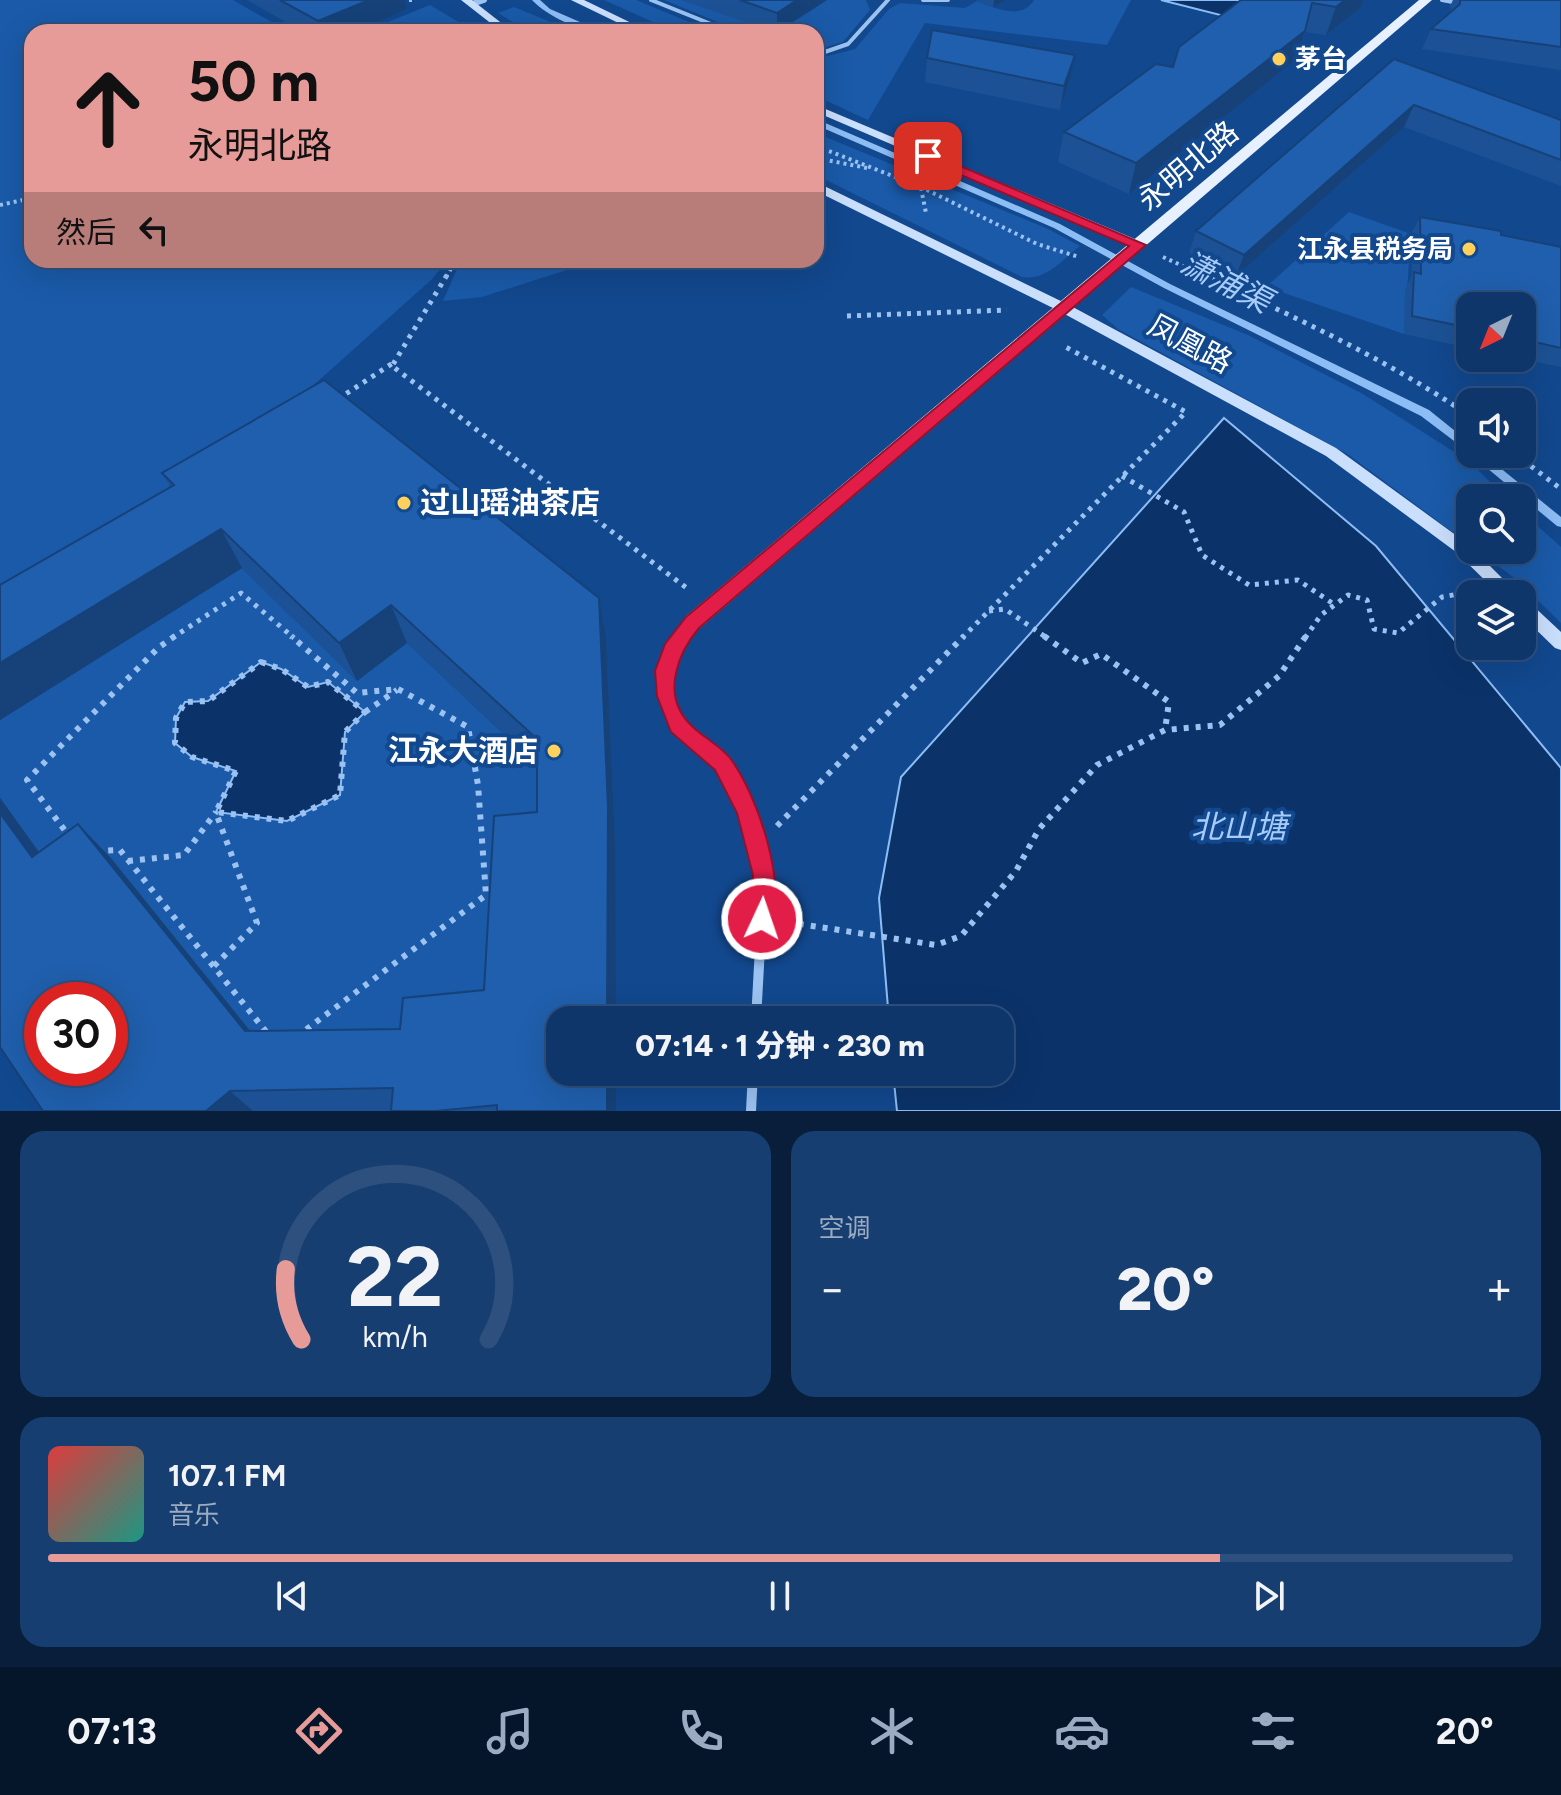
<!DOCTYPE html>
<html lang="zh">
<meta charset="utf-8">
<style>
body{margin:0;font-family:Figtree,"Noto Sans SC",sans-serif;background:#173e70;color:#f1f3f6;height:100vh;display:flex;flex-direction:column;font-size:30px;white-space:nowrap}
*{box-sizing:border-box;margin:0}
p{font-size:26px;color:#9babc1}
.icon{flex:none;width:44px;height:44px;fill:none;stroke:currentColor;stroke-width:2;stroke-linecap:round;stroke-linejoin:round}
.map{position:relative;height:1111px;overflow:hidden}
.side{display:flex;flex-direction:column;gap:20px;padding:20px;background:#081e3a;flex:1}
.side>*{flex:none}
.banner{position:absolute;left:24px;top:24px;width:800px;height:244px;border-radius:24px;box-shadow:0 8px 32px #0002,0 0 0 2px #2e507e;background:#e69b98;color:#111;overflow:hidden}
.needle{width:52px;rotate:223deg}
.tools{position:absolute;left:1456px;top:292px;display:grid;gap:16px}
.tools a{display:grid;place-items:center;width:80px;height:80px;border-radius:16px;background:#0e366a;box-shadow:0 8px 32px #0002,0 0 0 2px #2e507e;font-size:40px}
.speed{position:absolute;left:24px;top:982px;display:flex;gap:16px;font-size:40px;font-weight:700;text-align:center}
.speed>*{display:grid;place-content:center;width:104px;height:104px;border-radius:50%;background:#0e366a;box-shadow:0 8px 32px #0002,0 0 0 2px #2e507e;line-height:1}
.speed .limit{border:12px solid #d22;background:#fff;color:#111}
.pin{position:absolute;display:grid;place-items:center;width:68px;height:68px;color:#fff;margin:-34px;border-radius:16px;box-shadow:0 4px 12px #0006}
.me{position:absolute;width:88px;margin:-44px;rotate:3deg;stroke-linejoin:round;filter:drop-shadow(0 0 6px #0008)}
.turn{display:flex;align-items:center;gap:28px;height:168px;padding:0 32px;font-size:36px}
.turn .icon{width:104px;height:104px;stroke-width:2.5}
.turn b{display:block;font-size:56px;line-height:68px}
.then{display:flex;align-items:center;height:76px;padding:0 32px;background:#0003;gap:16px;font-size:30px}
.big{font-size:60px;font-weight:800;line-height:1.1}
.side .widget{flex:1;display:flex;flex-direction:column;justify-content:center;gap:12px;min-width:0;padding:0 28px;border-radius:24px;background:#173e70}
.side .dial{align-items:center;gap:0}
.dial svg{height:208px;overflow:visible;fill:none;stroke:#2e507e;stroke-width:7;stroke-linecap:round;text-anchor:middle}
.dial text{fill:#f1f3f6;stroke:none}
.song{display:flex;align-items:center;gap:24px}
.cover{width:96px;height:96px;border-radius:12px;background:linear-gradient(135deg,hsl(0 70% 55%),hsl(170 70% 35%))}
.played{height:8px;border-radius:4px;background:linear-gradient(90deg,#e69b98 80%,#2e507e 80%)}
.keys{display:flex;justify-content:space-around;direction:ltr}
.heat{display:flex;justify-content:space-between;align-items:center;font-size:44px;direction:ltr}
.side .tiles{flex:1;display:grid;gap:20px;grid-template-columns:1fr 1fr}
.widget:last-child{grid-column:span 2}
.trip{position:absolute;left:546px;top:1006px;width:468px;height:80px;border-radius:24px;background:#0e366a;box-shadow:0 8px 32px #0002,0 0 0 2px #2e507e;font-weight:800;line-height:80px;text-align:center}
.tab-bar{display:flex;height:128px;justify-content:space-around;align-items:center;background:#06162a;color:#9babc1}
.tab-bar .icon{width:56px;height:56px}
.tab-bar .selected{color:#e69b98}
.tab-bar b{font-size:36px;color:#f1f3f6}
.map>svg:first-child{display:block}
</style>
<div class="map">
<svg width="1561" height="1111" viewBox="0 0 1561 1111">
<rect width="100%" height="100%" fill="#12488e"/>
<g fill="#1a5aa8">
<polygon points="0,0 233,0 289,32 32,32 32,260 448,260 431,280 288,408 0,625"/>
<polygon points="604,0 636,0 713,32 675,32"/>
<polygon points="664,0 866,0 870,10 843,42 816,50 816,32 742,32"/>
<path d="M1034,0H1131L1107,45L925,23L868,120L816,96V59L855,49L889,9L900,3L965,8L977,1C997,9 1022,20 1034,0Z"/>
<polygon points="430,5 475,32 363,32"/>
<polygon points="514,7 575,32 529,32 498,13"/>
<path d="M816,133L1046,228L1080,246C1062,260 1046,281 1022,277L816,175Z"/>
<polygon points="1349,212 1411,234 1404,334 1266,287"/>
<polygon points="461,260 598,260 482,297 443,301"/>
<polygon points="1131,287 1248,335 1363,394 1470,462 1506,498 1470,498 1470,545 1349,455 1118,329 1102,315"/>
<polygon points="1522,512 1561,547 1561,623 1517,580 1477,550 1522,550"/>
<polygon points="242,568 356,680 407,643 547,775 498,1019 272,1058 66,890 0,798 0,720"/>
</g>
<g fill="#0b336a" stroke="#8dbdf5" stroke-width="2">
<polygon points="1161,0 1250,0 1232,18"/>
<polygon points="1224,418 1376,546 1561,768 1561,1111 897,1111 893,1072 1000,1072 1000,1020 889,1020 879,898 901,777"/>
<polygon points="261,662 281,669 308,687 328,682 365,712 345,732 340,795 287,821 216,812 236,771 192,757 175,743 176,718 185,702 208,701"/>
</g>
<g fill="none" stroke-linecap="round" stroke-linejoin="round">
<g fill="#8dbdf5" fill-rule="evenodd">
<path d="M532,0H540L550,9L603,32C581,32 547,16 532,0Z"/>
<polygon points="816,119 1060,224 1170,284 1429,410 1470,443 1470,453 1421,416 1164,288 1054,228 816,125"/>
<polygon points="1470,454 1483,454 1561,517 1561,527 1557,526"/>
</g>
<g stroke="#9bc2f1" stroke-width="4" stroke-dasharray="3 4" stroke-linecap="butt">
<polyline points="409,0 413,0"/>
<polyline points="528,24 558,32"/>
<polyline points="816,146 921,187 1037,244 1079,257"/>
<polyline points="816,158 867,168"/>
<polyline points="921,188 926,213"/>
<polyline points="0,205 32,198"/>
<polyline points="1163,257 1207,277"/>
<polyline points="446,277 456,260"/>
</g>
<g stroke="#9bc2f1" stroke-width="5" stroke-dasharray="4 6" stroke-linecap="butt">
<polyline points="447,275 392,366 688,589"/>
<path d="M1203,275C1295,317 1386,359 1470,416"/>
<polyline points="847,316 1007,310"/>
<polyline points="338,399 393,363"/>
<polyline points="1515,454 1561,489"/>
<polyline points="1122,476 1184,512 1202,555 1249,585 1298,580 1335,605"/>
<polyline points="989,611 1005,609 1047,638"/>
<polyline points="172,638 241,593 294,638"/>
<polyline points="962,638 1186,412 1062,345"/>
<polyline points="1305,638 1321,615 1348,595 1367,600 1374,629 1398,633 1442,597 1469,592"/>
</g>
<g stroke="#9bc2f1" stroke-width="6" stroke-dasharray="5 7" stroke-linecap="butt">
<polyline points="175,636 158,648 27,780 81,852 120,850 280,1049 486,895 478,785 468,727 398,689 357,693 291,636"/>
<polyline points="1044,636 1082,663 1101,654 1169,702 1165,730"/>
<polygon points="261,662 281,669 308,687 328,682 365,712 345,732 340,795 287,821 216,812 236,771 192,757 175,743 176,718 185,702 208,701"/>
<polyline points="365,712 397,690"/>
<polyline points="777,826 964,636"/>
<polyline points="128,861 184,855 216,812"/>
<polyline points="787,922 936,945 961,936 1016,871 1039,829 1097,765 1165,730 1220,725 1279,676 1306,636"/>
<polyline points="214,966 257,923 216,813"/>
</g>
<g stroke="#9bc2f1" stroke-width="4">
<polyline points="651,0 731,32"/>
<polyline points="923,0 948,0"/>
<polyline points="1442,0 1458,3"/>
<polyline points="816,55 848,44 888,0"/>
</g>
<polyline stroke="#9bc2f1" stroke-width="6" points="472,4 484,0"/>
<polyline stroke="#9bc2f1" stroke-width="7" points="680,638 693,622"/>
<g stroke="#9bc2f1" stroke-width="10">
<polyline points="681,636 665,671 667,696 678,726 722,764 747,812 764,875 756,1020"/>
<polyline points="751,1111 753,1072"/>
</g>
<g fill="#cadffc" fill-rule="evenodd">
<polygon points="461,0 472,0 513,32 502,32"/>
<polygon points="571,0 584,0 650,32 637,32"/>
<polygon points="816,105 1142,242 1144,245 1142,248 1134,248 816,112"/>
<polygon points="816,182 1069,305 1336,448 1468,544 1470,550 1474,550 1518,594 1499,594 1456,552 1326,456 1059,311 816,191"/>
<polygon points="1522,599 1528,601 1561,632 1561,650 1555,648 1522,616"/>
</g>
<polygon fill="#e6f0ff" fill-rule="evenodd" points="1419,0 1432,0 700,628 686,628 683,622 686,616"/>
</g>
<g fill="#1c5295">
<polygon points="247,0 405,0 407,9 355,32 303,32"/>
<polygon points="681,0 827,0 779,32 774,32"/>
<polygon points="975,0 1006,0 993,7"/>
<polygon points="1241,0 1363,0 1360,8 1326,35 1305,32 1295,60 1129,194 1058,162 1064,132 1173,67"/>
<polygon points="1453,0 1561,0 1561,70 1422,49 1431,29 1451,12 1450,6"/>
<polygon points="1075,55 1070,79 1060,110 925,82 927,58"/>
<polygon points="1394,59 1561,120 1561,186 1404,127 1236,276 1189,253 1196,231"/>
<polygon points="1420,217 1561,247 1561,367 1517,358 1522,358 1522,306 1470,306 1470,348 1404,334 1405,290 1412,275 1411,234"/>
<polygon points="162,473 599,598 606,636 615,841 560,1072 616,1072 616,1111 43,1111 0,798 39,852 110,857 250,1031 400,1029 484,990 537,812 537,765 407,643 357,681 242,568 170,487"/>
</g>
<g fill="#164279">
<polygon points="369,0 405,0 407,9 355,32 321,32 318,21"/>
<polygon points="797,0 827,0 777,32 777,13"/>
<polygon points="994,0 1006,0 993,7"/>
<polygon points="1345,0 1363,0 1360,8 1326,35 1336,7"/>
<polygon points="1305,31 1295,60 1129,194 1136,163"/>
<polygon points="1075,55 1070,79 1060,110 1064,86"/>
<polygon points="1414,105 1404,127 1236,276 1244,255"/>
<polygon points="221,529 242,568 0,720 0,663"/>
<polygon points="599,598 606,636 615,841 616,1020 607,1020"/>
<polygon points="391,605 407,643 357,681 339,643"/>
<polygon points="0,798 66,890 32,857 0,813"/>
<polygon points="78,824 110,857 272,1058 245,1031"/>
<rect x="607" y="1072" width="9" height="39"/>
<polygon points="230,1091 253,1111 206,1111"/>
</g>
<g fill="#205fad" stroke="#164279" stroke-width="2" fill-rule="evenodd">
<polygon points="280,0 369,0 318,21"/>
<polygon points="740,0 797,0 777,13"/>
<polygon points="1241,0 1345,0 1336,7 1312,3 1305,31 1136,163 1064,132 1156,64 1173,67 1179,47"/>
<polygon points="1460,0 1561,0 1561,47 1431,29 1460,4"/>
<polygon points="932,30 1075,55 1064,86 927,58"/>
<polygon points="1394,59 1561,120 1561,160 1414,105 1244,255 1196,231"/>
<polygon points="1420,217 1501,231 1501,235 1561,247 1561,348 1522,339 1522,306 1470,306 1470,328 1412,316 1414,272 1421,274"/>
<path d="M324,380L599,598L608,807L607,1020H560V1072H607V1111H497V1105L436,1111H391L393,1088L230,1091L206,1111H43L0,1047V813L32,857L78,824L245,1031L400,1029L403,998L484,990L494,816L537,812V739L391,605L339,643L221,529L0,663V585L174,485L162,473ZM42,1000H110V1068H42Z"/>
</g>
<path fill="#e11d48" stroke="#92132f" stroke-width="2" d="M923,154H932L1146,245L699,628C678,653 662,693 688,722C700,736 719,744 730,758C757,794 788,884 770,926L762,930L754,926L750,919L753,875L737,813L715,770L671,732L657,696L655,671L665,644L686,617L1129,246L923,159Z"/>
<g fill="#ffd05c" stroke="#12488e" stroke-width="3">
<circle cx="1279" cy="59" r="8"/>
<circle cx="1469" cy="249" r="8"/>
<circle cx="404" cy="503" r="8"/>
<circle cx="554" cy="751" r="8"/>
</g>
<g text-anchor="middle" stroke-width="8" stroke-linejoin="round" paint-order="stroke">
<g font-size="26" font-weight="bold" fill="#fff" stroke="#12488e" text-anchor="start">
<text x="1295" y="68">茅台</text>
<text x="1453" y="258" text-anchor="end">江永县税务局</text>
</g>
<g font-size="30" fill="#fff" stroke="#12488e">
<text transform="translate(1188 166) rotate(-40)" y="10">永明北路</text>
<text transform="translate(1190 344) rotate(28)" y="10">凤凰路</text>
</g>
<g font-size="30" font-weight="bold" fill="#fff" stroke="#12488e" text-anchor="start">
<text x="420" y="513">过山瑶油茶店</text>
<text x="538" y="761" text-anchor="end">江永大酒店</text>
</g>
<g font-size="32" font-style="italic" fill="#a7ccf9" stroke="#12488e">
<text transform="translate(1226 282) rotate(27)" y="11">潇浦渠</text>
<text x="1239" y="838">北山塘</text>
</g>
</g>
</svg>
<div class="tools">
<a><svg class="needle" viewBox="-14 -14 28 28"><path d="M0-13l5 13h-10z" fill="#e53935"/><path d="M0 13l5-13h-10z" fill="#9babc1"/></svg></a>
<a><svg class="icon" aria-label="sound" viewBox="0 0 24 24"><path d="M4 9h4l5-4v14l-5-4H4zM17 9q2 3 0 6"/></svg></a>
<a><svg class="icon" aria-label="search" viewBox="0 0 24 24"><circle cx="10" cy="10" r="6"/><path d="M15 15l6 6"/></svg></a>
<a><svg class="icon" aria-label="layers" viewBox="0 0 24 24"><path d="M12 4l9 5-9 5-9-5zM3 14l9 5 9-5"/></svg></a>
</div>
<div class="speed"><div class="limit">30</div></div>
<div class="pin" style="left:928px;top:156px;background:#d93025"><svg class="icon" aria-label="arrive" viewBox="0 0 24 24"><path d="M6 21V4h12l-3 4 3 4H6"/></svg></div>
<svg class="me" style="left:762px;top:919px" viewBox="-20 -20 40 40"><circle r="17" fill="#e11d48" stroke="#fff" stroke-width="3"/><path d="M0-11L8 9 0 5-8 9z" fill="#fff"/></svg>
<div class="trip">07:14 · 1 分钟 · 230 m</div>
<div class="banner">
<div class="turn"><svg class="icon" aria-label="ahead" viewBox="0 0 24 24"><path d="M12 20V5M6 11l6-6 6 6"/></svg><div><b>50 m</b>永明北路</div></div>
<div class="then">然后<svg class="icon" aria-label="left" viewBox="0 0 24 24"><path d="M17 20v-9H6M10 6l-5 5 5 5"/></svg></div>
</div>
</div>
<section class="side">
<div class="tiles">
<div class="widget dial"><svg viewBox="0 0 100 80">
<path d="M14 69A42 42 0 1 1 86 69"/>
<path d="M14 69A42 42 0 0 1 8 42" stroke="#e69b98"/>
<text x="50" y="56" font-size="32" font-weight="700">22</text>
<text x="50" y="72" font-size="11">km/h</text>
</svg></div>
<div class="widget"><p>空调</p>
<div class="heat"><a>−</a><b class="big">20°</b><a>+</a></div>
</div>
<div class="widget">
<div class="song"><i class="cover"></i><div><b>107.1 FM</b><p>音乐</p></div></div>
<div class="played"></div>
<div class="keys"><svg class="icon" aria-label="previous" viewBox="0 0 24 24"><path d="M18 5L8 12l10 7zM5 5v14"/></svg><svg class="icon" aria-label="pause" viewBox="0 0 24 24"><path d="M8 5v14M16 5v14"/></svg><svg class="icon" aria-label="next" viewBox="0 0 24 24"><path d="M6 5l10 7-10 7zM19 5v14"/></svg></div>
</div>
</div>
</section>
<nav class="tab-bar">
<b>07:13</b>
<svg class="icon selected" aria-label="directions" viewBox="0 0 24 24"><path d="M12 3l9 9-9 9-9-9zM9 14v-3h6M13 9l2 2-2 2"/></svg>
<svg class="icon" aria-label="music" viewBox="0 0 24 24"><path d="M9 18V5l10-2v13"/><circle cx="6" cy="18" r="3"/><circle cx="16" cy="16" r="3"/></svg>
<svg class="icon" aria-label="phone" viewBox="0 0 24 24"><path d="M5 4h4l2 5-3 2q2 4 5 5l2-3 5 2v4C11 20 4 13 5 4z"/></svg>
<svg class="icon" aria-label="climate" viewBox="0 0 24 24"><path d="M12 3v18M4 7l16 10M4 17L20 7"/></svg>
<svg class="icon" aria-label="car" viewBox="0 0 24 24"><path d="M5 17H2v-5l4-1 3-4h7l3 4 3 1v5h-3M9 17h6M6 11h13"/><circle cx="7" cy="17" r="2"/><circle cx="17" cy="17" r="2"/></svg>
<svg class="icon" aria-label="filters" viewBox="0 0 24 24"><path d="M4 7h16M4 17h16"/><circle cx="9" cy="7" r="2"/><circle cx="15" cy="17" r="2"/></svg>
<b>20°</b>
</nav>
